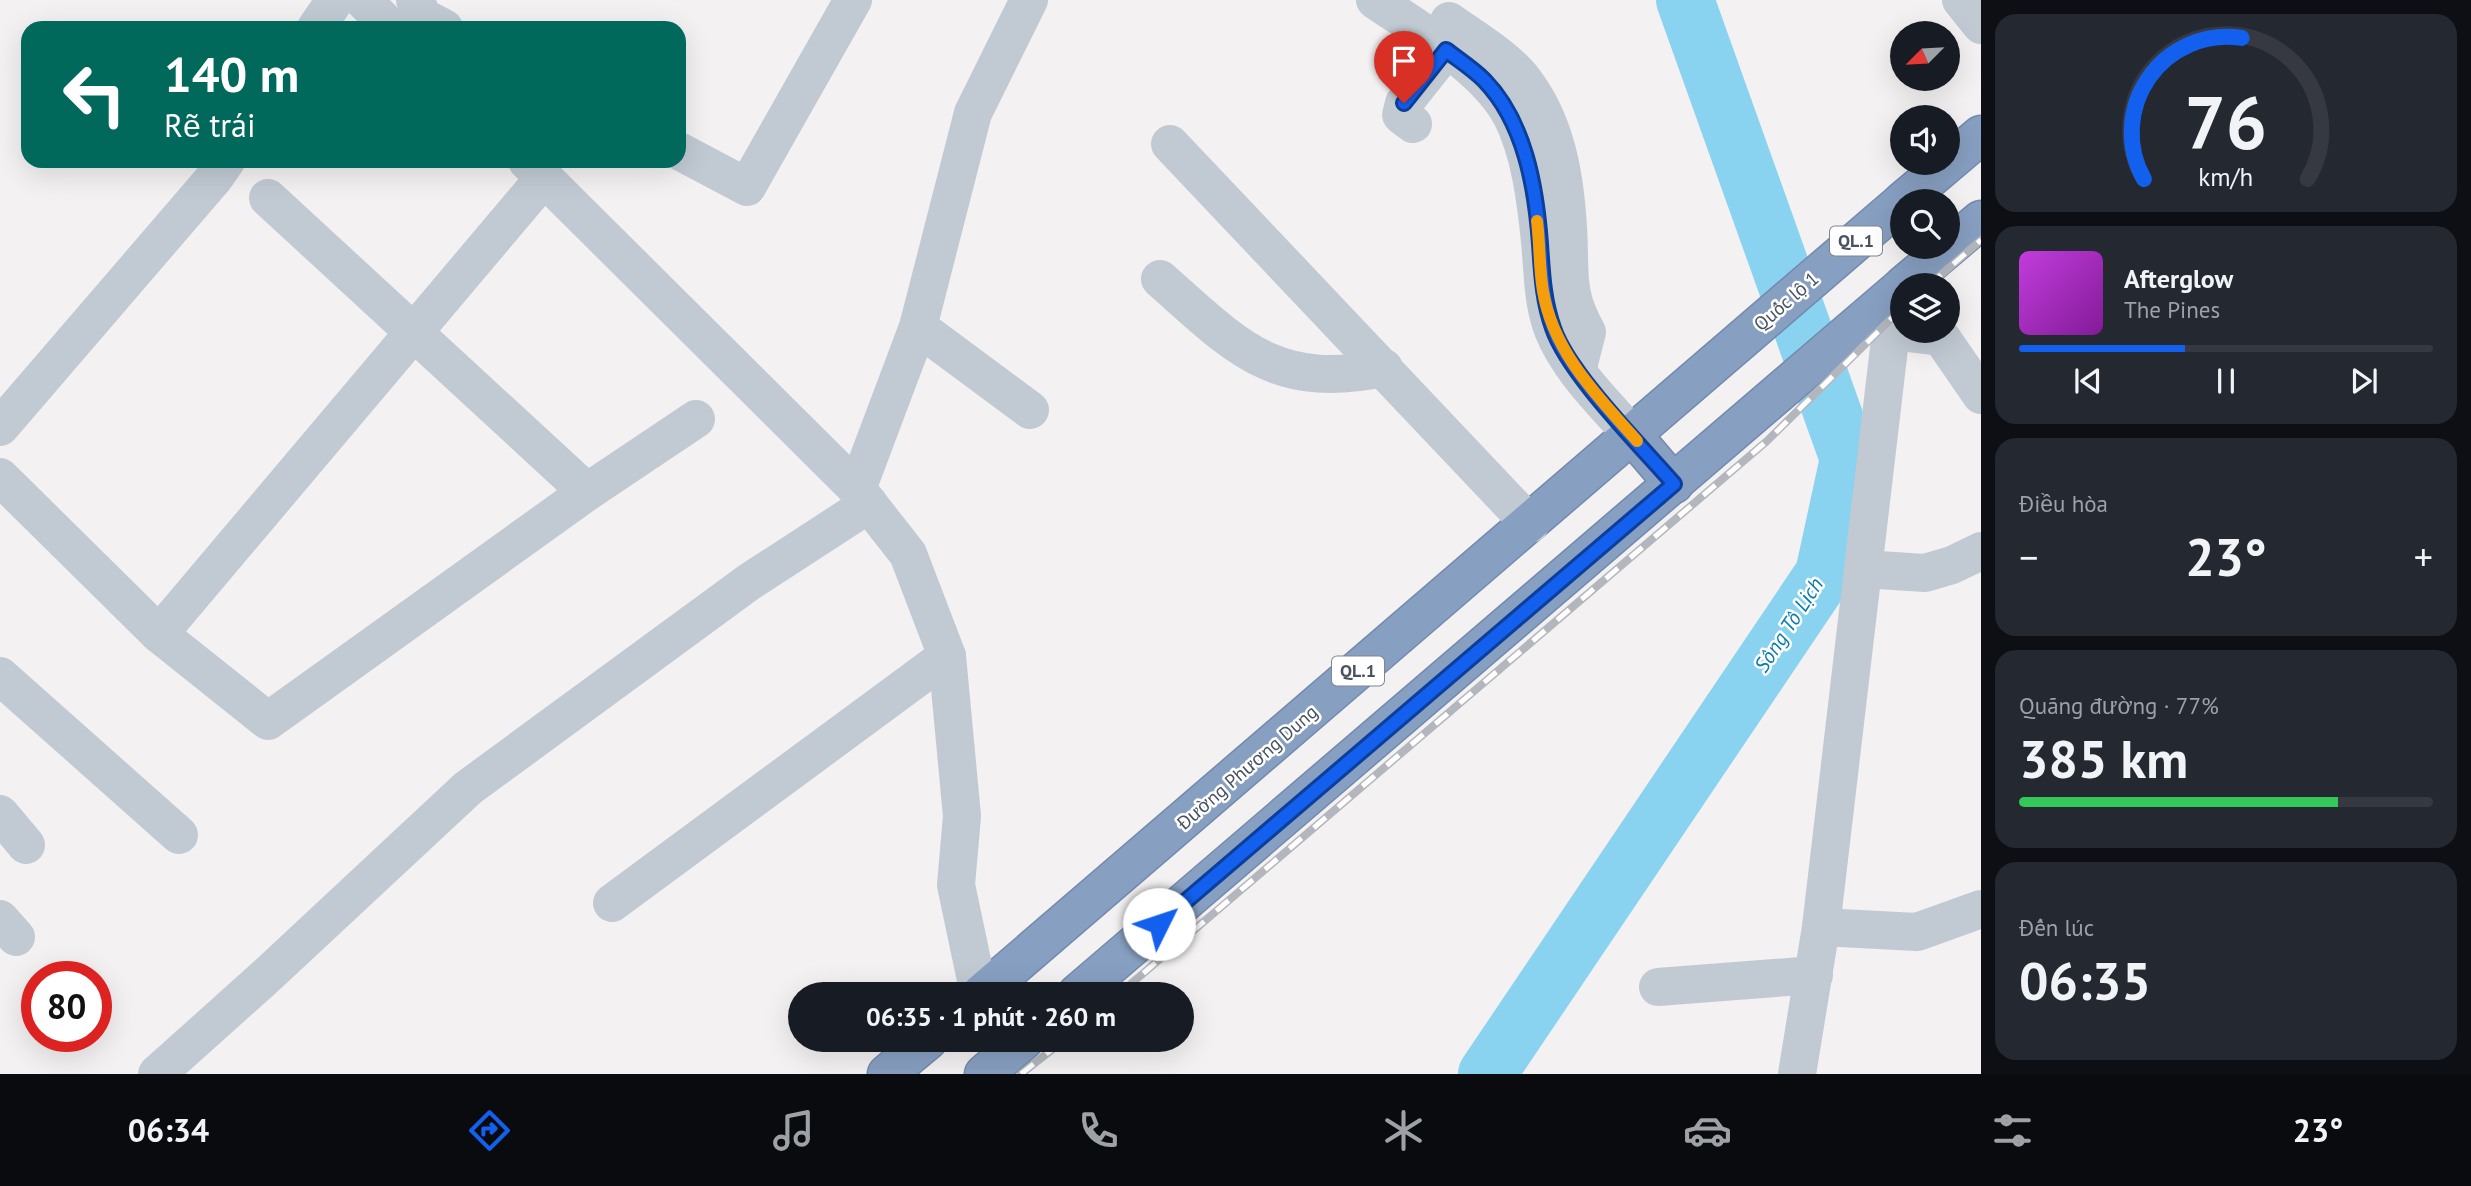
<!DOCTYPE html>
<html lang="vi">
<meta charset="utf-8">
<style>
body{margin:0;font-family:"PT Sans",sans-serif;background:#242831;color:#f1f3f6;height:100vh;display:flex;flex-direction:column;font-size:26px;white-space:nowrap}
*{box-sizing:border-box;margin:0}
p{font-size:23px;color:#9ea1a6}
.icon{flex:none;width:38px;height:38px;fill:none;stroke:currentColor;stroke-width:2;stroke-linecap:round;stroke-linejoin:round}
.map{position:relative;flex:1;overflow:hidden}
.sheet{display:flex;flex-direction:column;gap:14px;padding:14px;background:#0d0f14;width:490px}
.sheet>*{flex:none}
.top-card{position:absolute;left:21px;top:21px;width:665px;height:147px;border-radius:21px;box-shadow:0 7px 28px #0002;background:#00695c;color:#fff;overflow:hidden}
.needle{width:46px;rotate:246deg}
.tools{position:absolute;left:1890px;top:21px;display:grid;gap:14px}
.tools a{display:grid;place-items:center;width:70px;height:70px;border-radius:50%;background:#171b24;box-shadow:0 7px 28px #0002;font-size:35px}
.speed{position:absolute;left:21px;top:961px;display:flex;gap:14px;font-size:35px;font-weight:700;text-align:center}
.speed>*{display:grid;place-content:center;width:91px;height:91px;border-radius:50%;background:#171b24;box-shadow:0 7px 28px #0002;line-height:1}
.speed .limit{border:10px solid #d22;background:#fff;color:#111}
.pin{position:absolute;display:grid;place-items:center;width:60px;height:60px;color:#fff;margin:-72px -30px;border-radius:50% 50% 50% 0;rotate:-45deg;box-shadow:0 0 7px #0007}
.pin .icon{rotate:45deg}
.me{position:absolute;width:77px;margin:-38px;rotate:49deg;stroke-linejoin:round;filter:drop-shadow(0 0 5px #0008)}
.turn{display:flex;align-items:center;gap:24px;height:147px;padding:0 28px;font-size:32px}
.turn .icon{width:91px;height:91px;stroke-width:2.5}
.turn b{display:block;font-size:49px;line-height:60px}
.big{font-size:52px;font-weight:700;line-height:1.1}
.sheet .tile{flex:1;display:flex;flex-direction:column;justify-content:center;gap:10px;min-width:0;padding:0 24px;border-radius:21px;background:#242831}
.sheet .dial{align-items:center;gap:0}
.dial svg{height:182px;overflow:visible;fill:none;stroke:#363941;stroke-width:7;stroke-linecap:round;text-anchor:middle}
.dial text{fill:#f1f3f6;stroke:none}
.song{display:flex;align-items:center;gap:21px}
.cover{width:84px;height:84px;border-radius:10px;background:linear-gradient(135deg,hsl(290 70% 55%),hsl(290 70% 35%))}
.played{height:7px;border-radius:4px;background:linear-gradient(90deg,#1260ed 40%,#363941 40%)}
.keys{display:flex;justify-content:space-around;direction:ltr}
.heat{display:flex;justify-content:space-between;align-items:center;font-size:38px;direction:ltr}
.charge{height:10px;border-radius:5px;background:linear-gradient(90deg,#34c759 77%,#363941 0)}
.trip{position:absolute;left:788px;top:982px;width:406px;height:70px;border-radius:35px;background:#171b24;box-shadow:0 7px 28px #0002;font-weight:700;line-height:70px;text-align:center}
.tabs{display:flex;height:112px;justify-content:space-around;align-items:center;background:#090b0e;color:#9ea1a6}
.tabs .icon{width:49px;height:49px}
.tabs .active{color:#1260ed}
.tabs b{font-size:32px;color:#f1f3f6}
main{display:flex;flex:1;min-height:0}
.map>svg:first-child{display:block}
</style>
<main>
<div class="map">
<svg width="1981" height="1074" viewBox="0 0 1981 1074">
<rect width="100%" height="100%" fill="#f3f1f1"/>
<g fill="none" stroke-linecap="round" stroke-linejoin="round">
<polyline stroke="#8ad3f0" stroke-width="58" points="1487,1074 1824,574 1849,459 1685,0"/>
<defs>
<g id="highway">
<polyline points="1903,201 1981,135"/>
<polyline points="1904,285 1981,220"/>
<polyline points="1633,436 1674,484"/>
<polyline points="981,994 1902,202"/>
<polyline points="1077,994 1902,287"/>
<polyline points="887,1074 928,1040"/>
<polyline points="984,1074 1024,1040"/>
</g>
</defs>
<use href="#highway" stroke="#728aad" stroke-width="41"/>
<g stroke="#c1cad3" stroke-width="38">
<polyline points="363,0 391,28"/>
<polyline points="415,0 423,17 444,28"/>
<path d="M1375,0C1420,31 1486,67 1512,117C1530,153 1536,201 1540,241C1543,271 1542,301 1553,330C1569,370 1605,404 1633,436"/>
<polyline points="1961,0 1981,25"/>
<path d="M1449,21C1473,38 1502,55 1521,77C1556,120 1565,175 1568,228C1571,271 1564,292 1587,332L1577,371"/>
<polyline points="316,28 335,0"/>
<polyline points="1413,124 1401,115 1404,103 1446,50"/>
<polyline points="1170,144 1530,524"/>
<polyline points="679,151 747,187 853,0"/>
<polyline points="527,161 857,489 908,554 947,656 962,816 956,885 979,994"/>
<polyline points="544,178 159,634 268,721 587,492 696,419"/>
<polyline points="268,198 587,492"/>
<path d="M1160,279C1236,346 1274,391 1384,368"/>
<polyline points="918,327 1030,410"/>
<polyline points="1891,331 1941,337 1981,395"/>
<polyline points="0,427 215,177 226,161"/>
<polyline points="0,477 159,634"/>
<polyline points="857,489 918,327 973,113 1029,0"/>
<polyline points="1863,569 1925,573 1952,565 1981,551"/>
<polyline points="0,676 179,835"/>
<polyline points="0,814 26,845"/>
<polyline points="612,903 947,656"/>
<polyline points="0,919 16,937"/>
<polyline points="1821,927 1917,932 1981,909"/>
<polyline points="1658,987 1814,975"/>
<polyline points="157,1074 263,979 468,788 749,582 869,504"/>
<polyline points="1797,1074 1821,927 1891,331 1867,317"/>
</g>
<use href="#highway" stroke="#879fc1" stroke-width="38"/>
<defs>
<g id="rail">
<polyline points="1929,285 1981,240"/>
<polyline points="1119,994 1767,441 1902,308"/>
<polyline points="1021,1074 1064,1040"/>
</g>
</defs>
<use href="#rail" stroke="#b3b6bc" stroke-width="8"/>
<use href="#rail" stroke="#fff" stroke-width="5" stroke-dasharray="16" stroke-linecap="butt"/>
</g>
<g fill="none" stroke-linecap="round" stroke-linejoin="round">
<defs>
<path id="route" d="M1159,924L1674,484C1641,446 1568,373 1553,328C1543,300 1542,273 1540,244C1536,188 1525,122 1484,80C1473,69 1459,60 1446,50L1404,103"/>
</defs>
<use href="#route" stroke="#0c3e9a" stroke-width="18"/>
<use href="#route" stroke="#1260ed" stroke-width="12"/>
<path stroke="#f59e0b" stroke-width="12" d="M1537,221C1540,244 1539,268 1543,291C1553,352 1598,397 1637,441"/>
</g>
<g text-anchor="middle" stroke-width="5" stroke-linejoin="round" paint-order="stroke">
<g fill="#fff" stroke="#7f8690" stroke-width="2">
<rect x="1830" y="226.5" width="52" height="29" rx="5"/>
<rect x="1332" y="656.5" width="52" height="29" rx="5"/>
</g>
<g font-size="18" font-weight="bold" fill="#485260">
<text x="1856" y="247">QL.1</text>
<text x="1358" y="677">QL.1</text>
</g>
<g font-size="19" fill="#485260" stroke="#fff">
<text transform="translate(1786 301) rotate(-41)" y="7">Quốc lộ 1</text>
<text transform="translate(1247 767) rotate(-41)" y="7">Đường Phương Dung</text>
</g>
<g font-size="21" font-style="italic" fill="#077cac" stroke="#fff">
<text transform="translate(1789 625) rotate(-57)" y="7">Sông Tô Lịch</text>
</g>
</g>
</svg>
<div class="tools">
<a><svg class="needle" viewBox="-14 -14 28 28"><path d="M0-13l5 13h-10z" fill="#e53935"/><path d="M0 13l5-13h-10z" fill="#9ea1a6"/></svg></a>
<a><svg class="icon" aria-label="sound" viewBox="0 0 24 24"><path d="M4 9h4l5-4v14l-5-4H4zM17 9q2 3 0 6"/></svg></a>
<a><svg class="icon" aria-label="search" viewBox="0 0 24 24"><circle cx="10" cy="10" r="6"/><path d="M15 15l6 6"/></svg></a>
<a><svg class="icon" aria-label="layers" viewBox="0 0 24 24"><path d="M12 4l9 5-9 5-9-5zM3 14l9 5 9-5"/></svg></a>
</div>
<div class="speed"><div class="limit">80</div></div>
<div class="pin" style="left:1404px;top:103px;background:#d93025"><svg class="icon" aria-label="arrive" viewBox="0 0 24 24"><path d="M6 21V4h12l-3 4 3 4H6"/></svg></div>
<svg class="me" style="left:1159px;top:924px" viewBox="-20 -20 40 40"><circle r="19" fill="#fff"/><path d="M0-13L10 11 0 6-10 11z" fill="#1260ed"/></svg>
<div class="trip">06:35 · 1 phút · 260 m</div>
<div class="top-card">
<div class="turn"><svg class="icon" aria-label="left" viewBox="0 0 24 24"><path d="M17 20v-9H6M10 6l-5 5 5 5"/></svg><div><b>140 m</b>Rẽ trái</div></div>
</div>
</div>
<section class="sheet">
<div class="tile dial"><svg viewBox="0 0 100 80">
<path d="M14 69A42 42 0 1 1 86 69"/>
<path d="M14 69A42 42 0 0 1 57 7" stroke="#1260ed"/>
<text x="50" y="56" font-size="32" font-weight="700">76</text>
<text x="50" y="72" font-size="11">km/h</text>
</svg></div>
<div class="tile">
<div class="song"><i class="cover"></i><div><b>Afterglow</b><p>The Pines</p></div></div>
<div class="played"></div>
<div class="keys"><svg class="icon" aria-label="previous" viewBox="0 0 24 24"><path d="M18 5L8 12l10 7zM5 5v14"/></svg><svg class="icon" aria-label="pause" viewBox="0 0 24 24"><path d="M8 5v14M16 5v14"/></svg><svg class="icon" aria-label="next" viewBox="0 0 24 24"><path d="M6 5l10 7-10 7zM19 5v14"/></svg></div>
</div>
<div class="tile"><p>Điều hòa</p>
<div class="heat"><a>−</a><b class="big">23°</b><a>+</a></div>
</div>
<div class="tile"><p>Quãng đường · 77%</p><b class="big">385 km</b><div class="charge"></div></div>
<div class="tile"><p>Đến lúc</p><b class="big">06:35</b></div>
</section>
</main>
<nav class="tabs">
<b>06:34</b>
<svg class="icon active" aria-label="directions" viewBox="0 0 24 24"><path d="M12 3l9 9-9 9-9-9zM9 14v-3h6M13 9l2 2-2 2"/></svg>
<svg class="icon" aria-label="music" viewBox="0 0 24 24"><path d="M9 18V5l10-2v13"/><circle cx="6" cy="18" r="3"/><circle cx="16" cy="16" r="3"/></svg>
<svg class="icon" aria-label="phone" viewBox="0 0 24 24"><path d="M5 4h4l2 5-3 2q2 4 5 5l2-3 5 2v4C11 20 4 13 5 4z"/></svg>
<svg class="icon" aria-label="climate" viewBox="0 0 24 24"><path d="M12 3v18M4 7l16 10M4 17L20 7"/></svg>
<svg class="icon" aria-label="car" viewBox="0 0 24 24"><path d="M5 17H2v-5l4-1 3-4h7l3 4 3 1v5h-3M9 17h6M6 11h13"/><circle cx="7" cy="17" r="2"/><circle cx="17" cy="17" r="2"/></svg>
<svg class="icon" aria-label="filters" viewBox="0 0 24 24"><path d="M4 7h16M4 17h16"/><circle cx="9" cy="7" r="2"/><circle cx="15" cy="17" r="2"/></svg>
<b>23°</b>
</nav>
